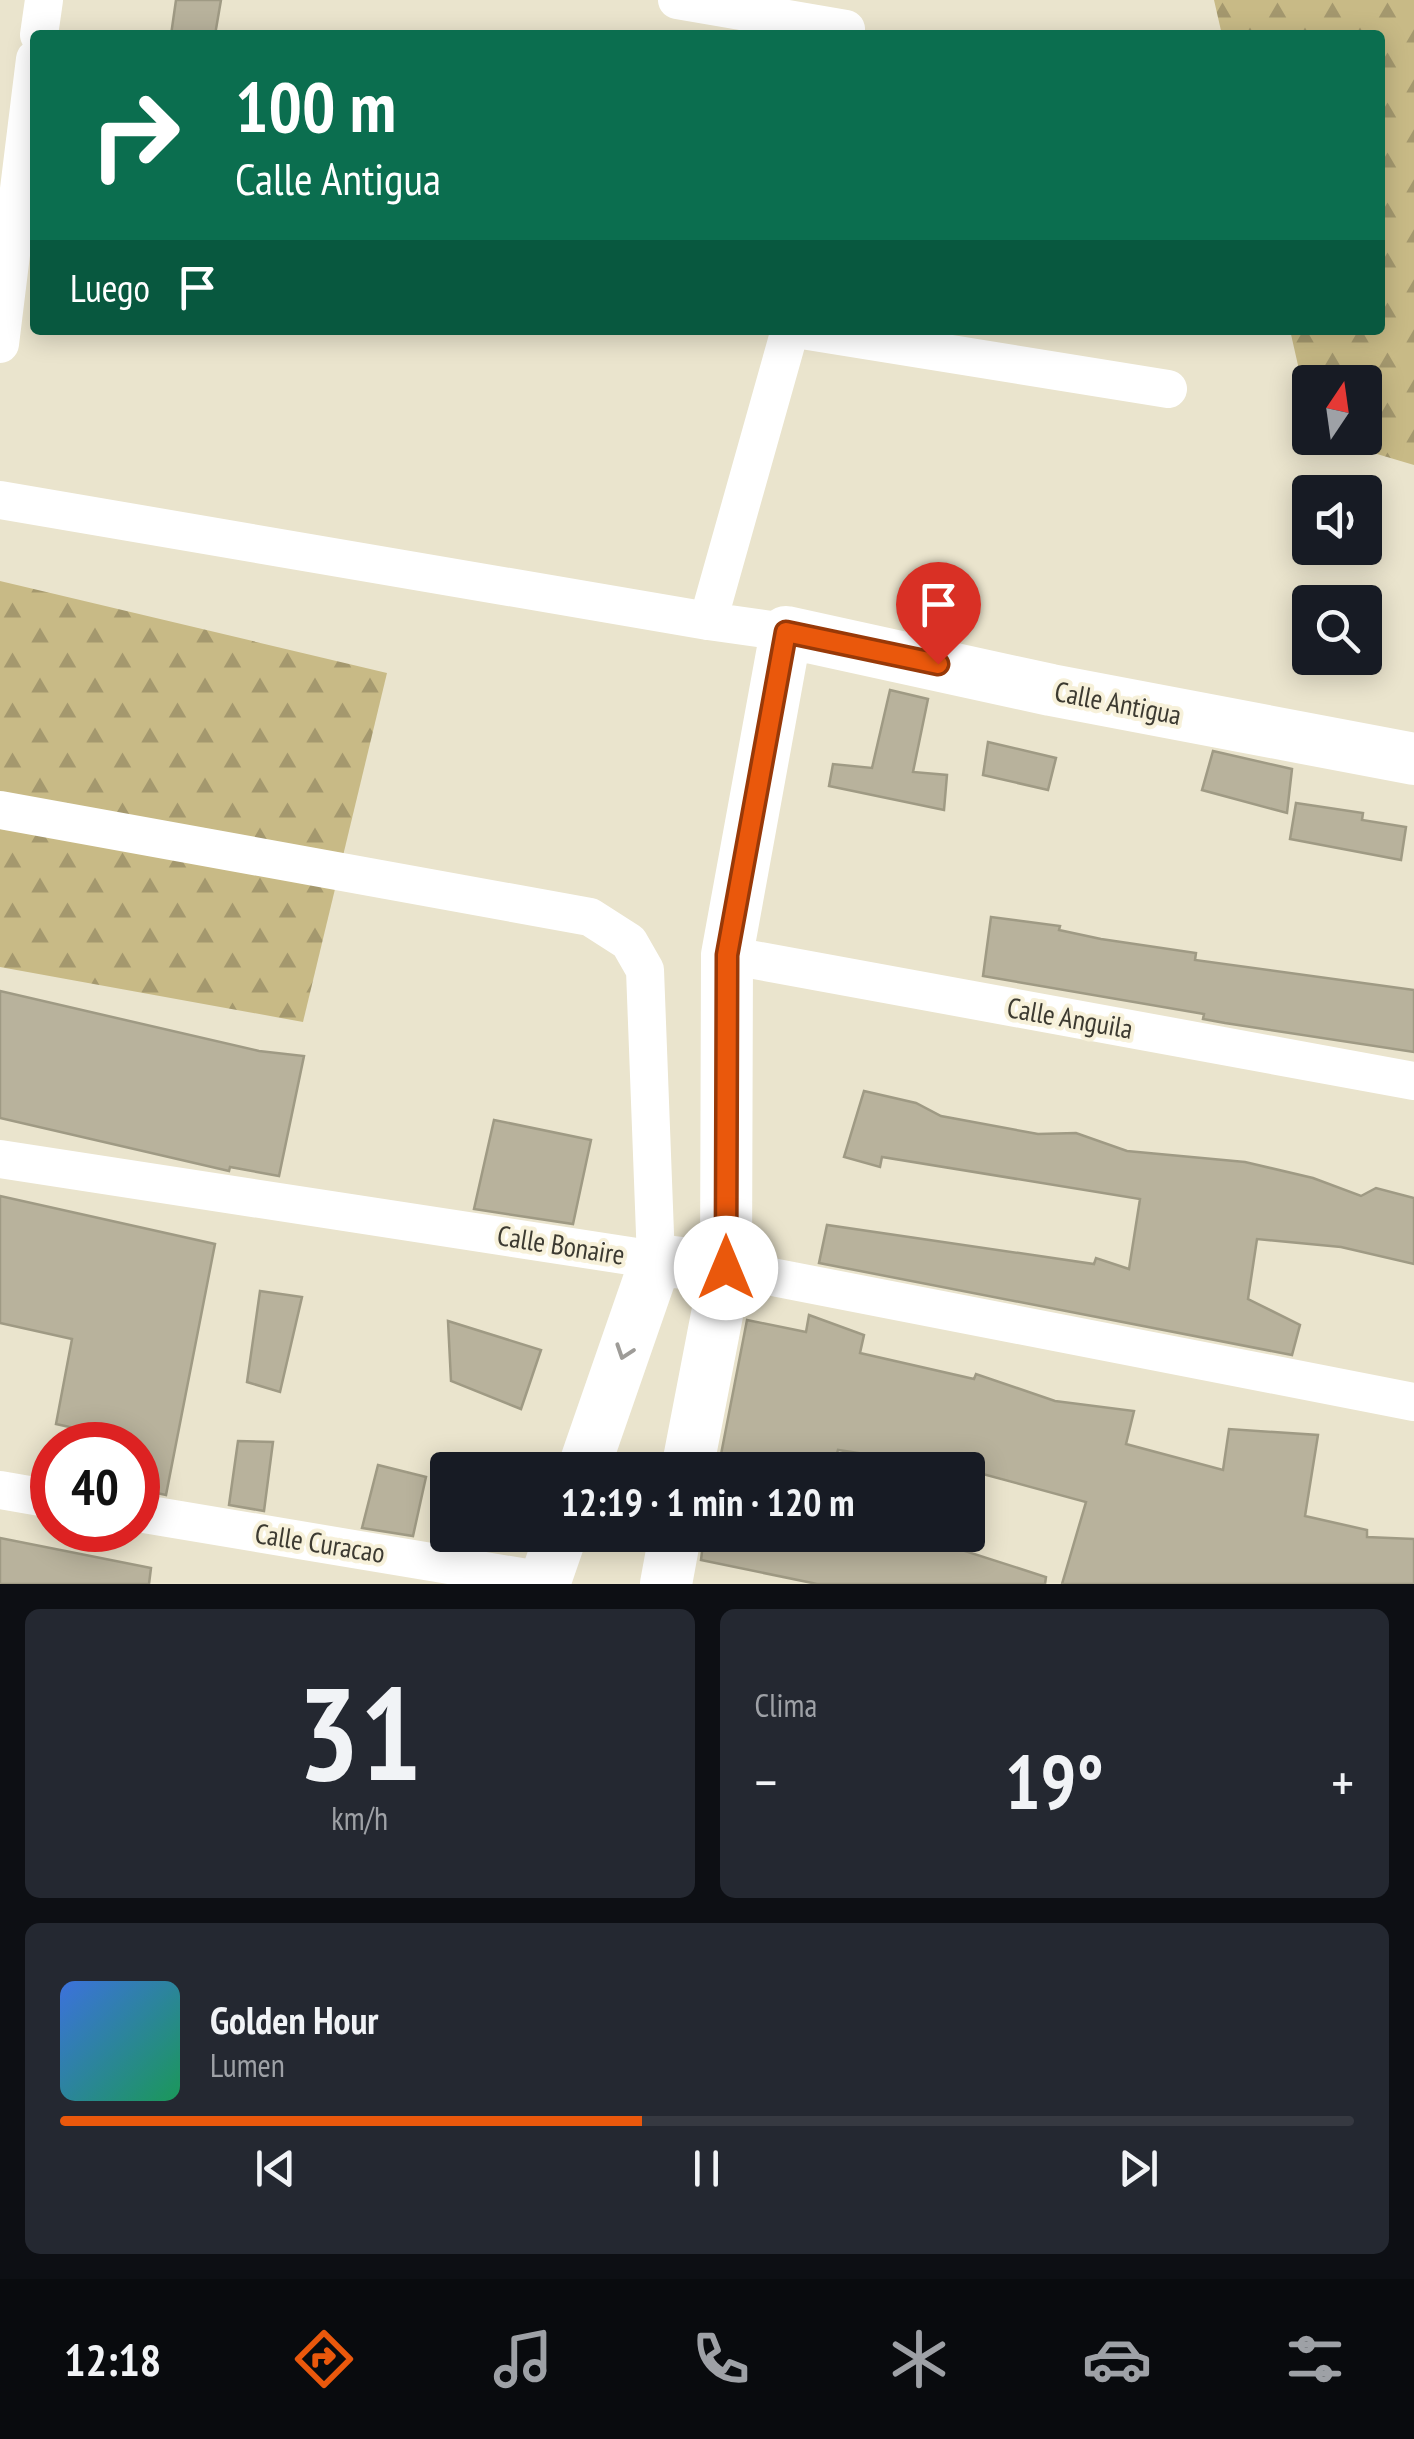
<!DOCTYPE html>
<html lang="es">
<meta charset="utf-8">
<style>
body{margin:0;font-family:"PT Sans Narrow",sans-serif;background:#242831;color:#f1f3f6;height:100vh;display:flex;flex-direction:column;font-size:38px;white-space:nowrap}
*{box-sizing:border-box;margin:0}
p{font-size:32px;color:#9ea1a6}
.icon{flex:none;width:55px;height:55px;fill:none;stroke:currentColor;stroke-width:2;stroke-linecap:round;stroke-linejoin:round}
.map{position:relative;height:1584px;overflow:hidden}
.details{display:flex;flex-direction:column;gap:25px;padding:25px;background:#0d0f14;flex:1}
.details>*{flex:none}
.hud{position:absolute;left:30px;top:30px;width:1355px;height:305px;border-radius:10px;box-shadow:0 5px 25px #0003;background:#0b6e4f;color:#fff;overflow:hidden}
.needle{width:65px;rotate:13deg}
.tools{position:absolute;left:1292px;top:365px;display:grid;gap:20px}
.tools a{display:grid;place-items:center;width:90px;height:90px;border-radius:10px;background:#171b24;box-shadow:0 5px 25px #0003;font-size:50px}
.speed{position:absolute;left:30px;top:1422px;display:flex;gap:20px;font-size:50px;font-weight:700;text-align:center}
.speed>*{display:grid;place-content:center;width:130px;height:130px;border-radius:50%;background:#171b24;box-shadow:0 5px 25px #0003;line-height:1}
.speed .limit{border:15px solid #d22;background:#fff;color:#111}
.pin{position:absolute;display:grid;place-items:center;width:85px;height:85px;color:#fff;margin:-102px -42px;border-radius:50% 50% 50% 0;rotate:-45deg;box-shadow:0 0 10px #0007}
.pin .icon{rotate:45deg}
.me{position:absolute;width:110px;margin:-55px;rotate:0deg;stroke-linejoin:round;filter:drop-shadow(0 0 8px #0008)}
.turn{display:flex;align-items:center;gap:35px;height:210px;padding:0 40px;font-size:45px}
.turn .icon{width:130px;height:130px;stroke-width:2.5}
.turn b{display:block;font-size:70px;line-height:85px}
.then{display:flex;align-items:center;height:95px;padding:0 40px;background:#0003;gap:20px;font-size:38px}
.big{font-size:75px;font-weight:700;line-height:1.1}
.details .card{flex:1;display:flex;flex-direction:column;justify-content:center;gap:15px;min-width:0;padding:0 35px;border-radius:15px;background:#242831}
.details .dial{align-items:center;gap:0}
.dial b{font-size:130px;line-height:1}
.song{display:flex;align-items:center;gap:30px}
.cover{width:120px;height:120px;border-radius:15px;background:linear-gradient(135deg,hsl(220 70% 55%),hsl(150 70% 35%))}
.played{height:10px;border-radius:5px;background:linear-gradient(90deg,#ea580c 45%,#363941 45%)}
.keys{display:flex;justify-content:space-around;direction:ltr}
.heat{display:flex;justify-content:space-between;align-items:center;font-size:55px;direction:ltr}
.details .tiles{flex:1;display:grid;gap:25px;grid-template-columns:1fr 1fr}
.card:last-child{grid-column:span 2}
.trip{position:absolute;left:430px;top:1452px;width:555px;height:100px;border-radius:10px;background:#171b24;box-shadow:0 5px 25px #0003;font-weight:700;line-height:100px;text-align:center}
.dock{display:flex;height:160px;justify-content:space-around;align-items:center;background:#090b0e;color:#9ea1a6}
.dock .icon{width:70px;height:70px}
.dock .selected{color:#ea580c}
.dock b{font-size:45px;color:#f1f3f6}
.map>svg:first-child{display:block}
</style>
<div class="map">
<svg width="1414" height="1584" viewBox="0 0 1414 1584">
<defs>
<pattern id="forest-firs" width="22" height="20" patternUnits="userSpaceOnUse" patternTransform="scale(2.5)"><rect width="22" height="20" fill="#c8ba86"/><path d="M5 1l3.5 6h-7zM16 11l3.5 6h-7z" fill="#a4986e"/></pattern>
</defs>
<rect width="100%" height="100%" fill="#eae4cd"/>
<g fill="url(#forest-firs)">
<polygon points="1214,0 1414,0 1414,465 1323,438 1365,438 1365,382 1310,382 1310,418 1290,330 1380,330 1380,35 1222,35"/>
<polygon points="0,581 387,673 303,1022 0,967"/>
</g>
<g fill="#b8b29c" stroke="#9f9a84" stroke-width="2.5">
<polygon points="176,0 221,0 215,35 171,35"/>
<polygon points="890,690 928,699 913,772 947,775 944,810 829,786 833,764 872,768"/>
<polygon points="988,742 1056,758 1048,790 983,775"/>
<polygon points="1213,751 1292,769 1287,813 1202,790"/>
<polygon points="1296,803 1363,813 1362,820 1406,827 1401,860 1290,839"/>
<polygon points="991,917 1060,926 1059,930 1101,939 1196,953 1195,960 1414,990 1414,1052 1225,1023 1203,1019 1204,1014 983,976"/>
<polygon points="0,991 259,1051 304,1056 279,1176 230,1167 229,1171 0,1118"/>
<polygon points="864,1091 916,1103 941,1116 1038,1134 1076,1133 1127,1151 1245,1162 1313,1178 1361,1196 1376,1188 1414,1198 1414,1264 1341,1247 1257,1239 1248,1299 1300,1325 1292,1355 819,1263 827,1225 1094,1264 1096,1258 1129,1269 1140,1199 882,1157 880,1167 844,1157"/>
<polygon points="494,1120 591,1140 573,1224 474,1209"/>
<polygon points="0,1196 215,1244 166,1495 138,1489 138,1445 80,1445 83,1430 56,1424 72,1339 0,1323"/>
<polygon points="260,1291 302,1297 280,1392 247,1382"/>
<polygon points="809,1315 864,1335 860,1353 974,1379 976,1374 1055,1401 1134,1411 1126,1444 1223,1470 1229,1429 1318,1435 1305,1516 1367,1530 1367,1537 1414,1539 1414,1584 1062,1584 1086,1502 968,1470 838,1450 835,1460 818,1456 818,1470 718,1470 747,1320 806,1332"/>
<polygon points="448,1321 541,1350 521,1409 451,1381"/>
<polygon points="238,1441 273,1442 264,1511 229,1505"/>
<polygon points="378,1465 426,1477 413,1536 362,1528"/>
<polygon points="704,1535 915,1535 1046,1577 1045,1584 817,1584 701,1560"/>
<polygon points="0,1538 151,1568 149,1584 0,1584"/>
</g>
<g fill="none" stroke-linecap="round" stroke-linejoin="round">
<g stroke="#fff" stroke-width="38">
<polyline points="677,0 846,29"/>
<polyline points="39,35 44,0"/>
<polyline points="802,330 1168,389"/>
<polyline points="0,344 35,59"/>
<polyline points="0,500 708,621"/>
<polyline points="786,632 708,621 790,330"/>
<polyline points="0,810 590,917 629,942 645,970 656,1260 0,1159"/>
<polyline points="727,955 1414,1081"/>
<polyline points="726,1268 1414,1402"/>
<polyline points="0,1490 52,1499"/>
<polyline points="138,1513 545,1581"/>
</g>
<g stroke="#fff" stroke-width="52">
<polyline points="583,1470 656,1260 726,1268"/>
<polyline points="687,1470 726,1268 727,955 786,632 1051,690 1414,759"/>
<polyline points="544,1584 561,1535"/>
<polyline points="666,1584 675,1535"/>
</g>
</g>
<defs><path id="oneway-chevron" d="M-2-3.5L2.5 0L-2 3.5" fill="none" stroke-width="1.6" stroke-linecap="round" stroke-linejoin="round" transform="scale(2.5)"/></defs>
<use stroke="#9e9c98" href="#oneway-chevron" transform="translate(624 1352) rotate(109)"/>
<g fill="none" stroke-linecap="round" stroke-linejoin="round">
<defs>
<polyline id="route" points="726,1268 727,955 786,632 938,664"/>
</defs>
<use href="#route" stroke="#983908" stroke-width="25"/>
<use href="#route" stroke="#ea580c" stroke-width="18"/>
</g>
<g text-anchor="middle" stroke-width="8" stroke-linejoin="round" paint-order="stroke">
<g font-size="28" fill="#3c3a31" stroke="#f7f1da">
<text transform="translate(1118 703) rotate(11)" y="10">Calle Antigua</text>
<text transform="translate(1070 1018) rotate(10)" y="10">Calle Anguila</text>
<text transform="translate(561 1245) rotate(9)" y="10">Calle Bonaire</text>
<text transform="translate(320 1543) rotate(9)" y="10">Calle Curacao</text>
</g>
</g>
</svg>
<div class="tools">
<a><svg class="needle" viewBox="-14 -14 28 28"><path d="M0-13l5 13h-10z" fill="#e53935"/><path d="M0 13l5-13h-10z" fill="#9ea1a6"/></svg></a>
<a><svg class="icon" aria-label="sound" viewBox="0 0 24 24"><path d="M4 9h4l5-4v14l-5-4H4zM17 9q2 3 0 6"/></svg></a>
<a><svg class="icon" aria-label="search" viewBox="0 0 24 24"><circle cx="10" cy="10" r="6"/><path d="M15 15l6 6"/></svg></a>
</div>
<div class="speed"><div class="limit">40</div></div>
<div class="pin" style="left:938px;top:664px;background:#d93025"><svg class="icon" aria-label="arrive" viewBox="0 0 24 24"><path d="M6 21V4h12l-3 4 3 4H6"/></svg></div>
<svg class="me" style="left:726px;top:1268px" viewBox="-20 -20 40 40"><circle r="19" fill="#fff"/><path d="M0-13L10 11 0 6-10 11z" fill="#ea580c"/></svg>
<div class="trip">12:19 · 1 min · 120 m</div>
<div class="hud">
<div class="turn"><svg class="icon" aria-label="right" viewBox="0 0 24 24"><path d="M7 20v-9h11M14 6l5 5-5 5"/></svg><div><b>100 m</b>Calle Antigua</div></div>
<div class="then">Luego<svg class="icon" aria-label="arrive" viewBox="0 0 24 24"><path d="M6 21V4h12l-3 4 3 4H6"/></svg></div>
</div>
</div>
<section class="details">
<div class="tiles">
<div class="card dial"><b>31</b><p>km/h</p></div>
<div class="card"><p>Clima</p>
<div class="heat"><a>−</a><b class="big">19°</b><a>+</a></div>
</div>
<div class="card">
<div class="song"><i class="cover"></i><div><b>Golden Hour</b><p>Lumen</p></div></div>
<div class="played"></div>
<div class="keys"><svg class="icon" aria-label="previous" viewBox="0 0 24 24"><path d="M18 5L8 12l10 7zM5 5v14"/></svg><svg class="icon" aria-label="pause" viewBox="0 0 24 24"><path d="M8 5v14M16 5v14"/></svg><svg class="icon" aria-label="next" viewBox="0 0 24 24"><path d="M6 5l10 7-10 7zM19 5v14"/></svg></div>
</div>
</div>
</section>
<nav class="dock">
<b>12:18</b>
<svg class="icon selected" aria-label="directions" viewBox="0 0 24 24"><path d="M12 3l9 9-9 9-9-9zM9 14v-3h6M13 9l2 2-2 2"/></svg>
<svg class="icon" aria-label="music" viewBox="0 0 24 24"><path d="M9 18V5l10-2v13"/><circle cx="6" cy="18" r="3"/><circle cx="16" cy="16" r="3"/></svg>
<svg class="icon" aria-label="phone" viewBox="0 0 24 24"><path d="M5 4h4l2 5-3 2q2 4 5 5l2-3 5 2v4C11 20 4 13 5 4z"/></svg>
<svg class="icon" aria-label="climate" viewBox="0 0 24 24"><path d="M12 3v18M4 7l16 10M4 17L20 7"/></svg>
<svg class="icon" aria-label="car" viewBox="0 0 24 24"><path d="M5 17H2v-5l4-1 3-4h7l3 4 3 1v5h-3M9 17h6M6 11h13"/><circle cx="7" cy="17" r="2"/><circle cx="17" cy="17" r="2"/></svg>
<svg class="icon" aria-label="filters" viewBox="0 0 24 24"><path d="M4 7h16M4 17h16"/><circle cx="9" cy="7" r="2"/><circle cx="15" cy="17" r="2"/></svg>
</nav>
